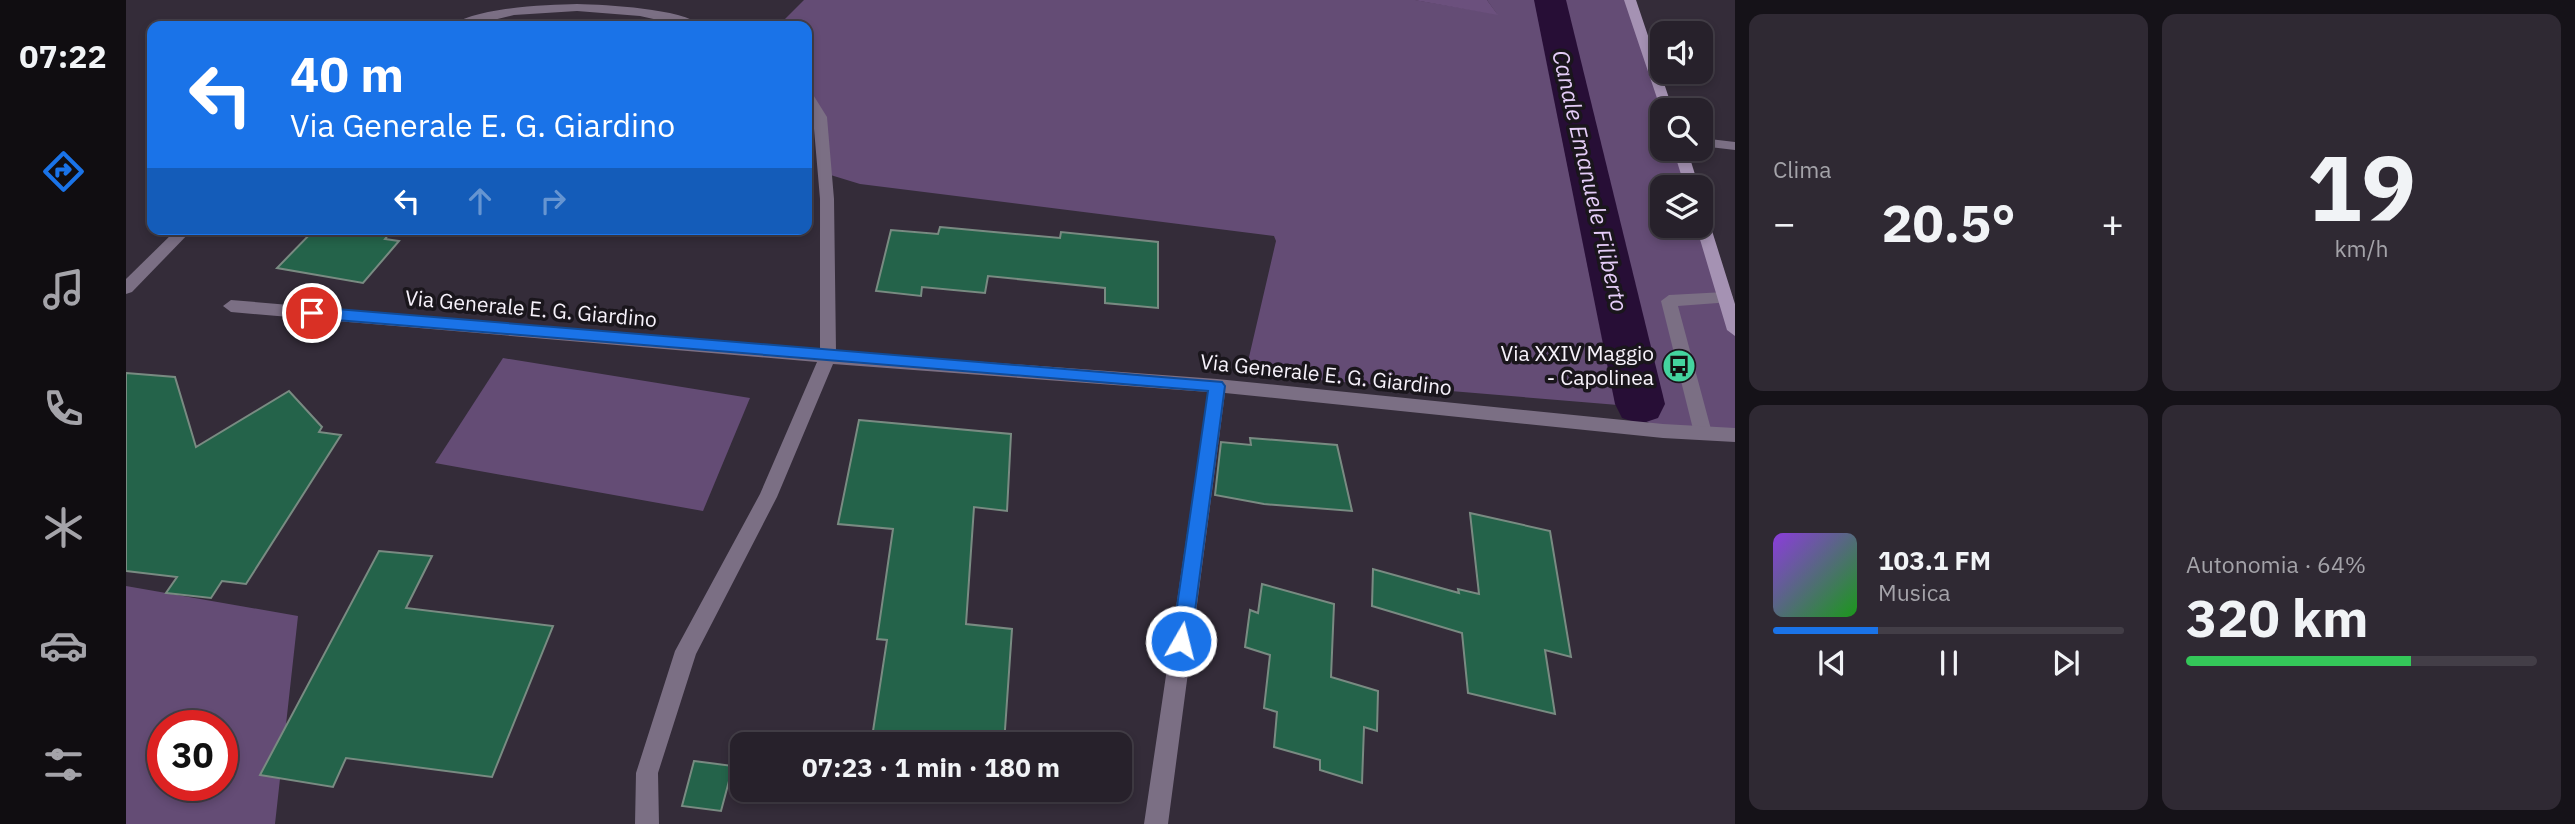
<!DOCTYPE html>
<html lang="it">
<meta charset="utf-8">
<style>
body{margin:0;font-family:"IBM Plex Sans",sans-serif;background:#2f2933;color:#f1f3f6;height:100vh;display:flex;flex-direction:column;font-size:26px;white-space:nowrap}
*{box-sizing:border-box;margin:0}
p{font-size:23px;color:#a4a3a9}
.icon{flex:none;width:38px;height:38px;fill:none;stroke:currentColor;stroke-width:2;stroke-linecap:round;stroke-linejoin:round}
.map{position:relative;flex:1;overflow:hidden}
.details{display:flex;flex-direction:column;gap:14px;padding:14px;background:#151218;width:840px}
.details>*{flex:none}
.banner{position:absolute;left:21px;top:21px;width:665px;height:214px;border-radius:14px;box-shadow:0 4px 10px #0003,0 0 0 2px #433e47;background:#1a73e8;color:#fff;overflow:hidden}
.tools{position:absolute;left:1524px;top:21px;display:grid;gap:14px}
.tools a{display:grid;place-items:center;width:63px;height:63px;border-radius:14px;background:#27212b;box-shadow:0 4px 10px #0003,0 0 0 2px #433e47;font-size:35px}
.speed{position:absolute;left:21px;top:710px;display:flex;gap:14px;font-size:35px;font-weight:700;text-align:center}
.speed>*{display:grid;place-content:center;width:91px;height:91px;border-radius:50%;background:#27212b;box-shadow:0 4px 10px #0003,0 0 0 2px #433e47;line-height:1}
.speed .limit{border:10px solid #d22;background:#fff;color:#111}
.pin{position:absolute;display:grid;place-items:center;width:60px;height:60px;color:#fff;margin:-30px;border:4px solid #fff;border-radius:50%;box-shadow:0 2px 7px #0007}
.me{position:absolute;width:77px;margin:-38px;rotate:8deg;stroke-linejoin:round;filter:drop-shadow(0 0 5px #0008)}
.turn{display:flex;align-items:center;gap:24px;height:147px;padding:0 28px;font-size:32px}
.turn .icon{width:91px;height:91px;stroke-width:2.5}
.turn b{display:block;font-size:49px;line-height:60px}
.lanes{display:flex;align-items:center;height:66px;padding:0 28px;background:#0003;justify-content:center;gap:35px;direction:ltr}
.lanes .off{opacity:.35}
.big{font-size:52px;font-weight:700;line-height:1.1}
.details .card{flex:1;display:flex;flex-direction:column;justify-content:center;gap:10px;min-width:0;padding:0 24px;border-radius:14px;background:#2f2933}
.details .dial{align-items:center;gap:0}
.dial b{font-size:91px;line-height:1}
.song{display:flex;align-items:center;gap:21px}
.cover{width:84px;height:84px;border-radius:10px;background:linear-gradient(135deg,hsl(270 70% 55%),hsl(120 70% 35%))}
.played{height:7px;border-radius:4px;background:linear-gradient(90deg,#1a73e8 30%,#433e47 30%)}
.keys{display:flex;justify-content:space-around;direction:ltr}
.heat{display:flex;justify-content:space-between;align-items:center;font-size:38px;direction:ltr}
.charge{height:10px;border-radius:5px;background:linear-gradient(90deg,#34c759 64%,#433e47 0)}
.details .tiles{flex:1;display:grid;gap:14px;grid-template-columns:repeat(2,1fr)}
.trip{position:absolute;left:604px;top:732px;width:402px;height:70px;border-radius:14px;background:#27212b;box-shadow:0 4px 10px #0003,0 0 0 2px #433e47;font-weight:700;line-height:70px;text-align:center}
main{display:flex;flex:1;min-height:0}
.menu{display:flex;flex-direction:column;width:126px;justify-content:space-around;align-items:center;background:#100d11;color:#a4a3a9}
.menu .icon{width:49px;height:49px}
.menu .on{color:#1a73e8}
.menu b{font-size:32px;color:#f1f3f6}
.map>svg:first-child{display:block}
</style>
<main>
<nav class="menu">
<b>07:22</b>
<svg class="icon on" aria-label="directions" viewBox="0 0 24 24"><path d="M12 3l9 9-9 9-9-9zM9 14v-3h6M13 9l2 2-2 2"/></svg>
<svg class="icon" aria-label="music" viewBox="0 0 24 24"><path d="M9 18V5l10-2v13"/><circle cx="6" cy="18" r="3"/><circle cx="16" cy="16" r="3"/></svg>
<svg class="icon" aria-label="phone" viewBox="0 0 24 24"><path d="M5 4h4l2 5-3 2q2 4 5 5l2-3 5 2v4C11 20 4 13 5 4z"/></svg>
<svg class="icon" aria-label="climate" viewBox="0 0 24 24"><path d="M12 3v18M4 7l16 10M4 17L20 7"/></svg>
<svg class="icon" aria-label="car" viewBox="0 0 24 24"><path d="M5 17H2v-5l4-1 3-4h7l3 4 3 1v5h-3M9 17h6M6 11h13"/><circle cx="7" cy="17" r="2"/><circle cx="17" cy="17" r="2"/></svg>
<svg class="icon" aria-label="filters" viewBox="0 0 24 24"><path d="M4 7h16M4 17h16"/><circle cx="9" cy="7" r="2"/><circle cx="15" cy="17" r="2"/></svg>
</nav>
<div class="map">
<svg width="1609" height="824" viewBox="0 0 1609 824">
<rect width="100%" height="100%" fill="#342c39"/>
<g fill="#644c75" fill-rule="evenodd">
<polygon points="678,0 1289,0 1371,14 1361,0 1504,0 1541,110 1536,110 1536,149 1554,149 1566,187 1536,187 1536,226 1575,226 1609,330 1609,435 1537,431 1492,405 1131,375 1120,370 1150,241 1148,236 734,184 698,173 694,117 681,96 681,26 652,26"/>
<polygon points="377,358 624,398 577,511 309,463"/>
<path d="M0,586L172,616L149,824H0ZM37,726H96V786H37Z"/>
</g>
<polygon fill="#6b507d" points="1288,0 1361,0 1372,15"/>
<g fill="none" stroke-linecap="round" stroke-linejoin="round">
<polygon fill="#270e36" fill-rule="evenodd" points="1408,0 1440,0 1539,404 1532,418 1514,424 1496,418 1489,404"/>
</g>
<g fill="#24634a" stroke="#798b82" stroke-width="2">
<polygon points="814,227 934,238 935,232 1032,242 1032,308 979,303 979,288 862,276 859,293 796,287 795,296 750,291 765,230 812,234"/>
<polygon points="204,229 267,229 259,239 273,241 237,283 151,268 188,230 201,232"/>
<polygon points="0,373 49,377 70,447 163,391 196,427 193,432 215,435 120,584 96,581 85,598 40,593 51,577 0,571"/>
<polygon points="733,420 885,434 881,511 848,507 840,624 886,629 878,744 745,744 761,640 751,639 767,529 712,524"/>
<polygon points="1124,438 1211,445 1226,511 1138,504 1089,495 1095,442 1125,445"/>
<polygon points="1344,513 1424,531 1445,657 1419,650 1429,714 1342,693 1336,633 1246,606 1247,569 1333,593 1332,589 1353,594"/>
<polygon points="253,551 306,556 280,608 427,626 366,777 220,758 207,787 134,775"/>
<polygon points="1136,584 1208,604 1205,677 1252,691 1251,731 1238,727 1236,783 1194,770 1194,760 1148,747 1151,712 1138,708 1144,655 1119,647 1124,610 1132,613"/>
<polygon points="568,761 607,766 595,811 556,806"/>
<polygon points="795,789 874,789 873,799"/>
</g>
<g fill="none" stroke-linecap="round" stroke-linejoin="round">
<polygon fill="#7b6f84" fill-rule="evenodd" points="1599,292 1605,294 1607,298 1605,302 1552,306 1586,433 1583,438 1571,438 1568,433 1535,301 1543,295"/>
<g fill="#7b6f84" fill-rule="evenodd">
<path d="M451,4C482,5 554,8 577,26H559L514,16L451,11L388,15L342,26H325C349,7 420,5 451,4Z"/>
<polygon points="681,92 686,93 701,117 708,199 710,351 1091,379 1537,424 1609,428 1609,442 1537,438 1099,393 1042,824 1018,824 1082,392 707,364 651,497 570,654 532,773 533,824 509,824 510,773 549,651 634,494 691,362 105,312 97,306 105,300 694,350 694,199 687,117 681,106"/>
<polygon points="1575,138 1609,142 1609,150 1575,146"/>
<polygon points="51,229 67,229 6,292 0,294 0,279"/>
</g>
<g fill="#a592b3" fill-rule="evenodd">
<polygon points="1498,0 1510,0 1547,110 1536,110 1536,113 1535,110"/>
<polygon points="1547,149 1561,149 1573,187 1559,187"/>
<polygon points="1575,213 1582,218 1609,304 1609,336 1601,330 1570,226 1575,226"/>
</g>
</g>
<polygon fill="#1a73e8" stroke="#114b97" stroke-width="2" points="186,307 1096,382 1099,386 1065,641 1062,648 1055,650 1049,648 1046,641 1082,391 186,318 179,313"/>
<defs>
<symbol id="bus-disc" viewBox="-11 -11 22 22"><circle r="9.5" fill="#44d49f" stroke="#1a161c"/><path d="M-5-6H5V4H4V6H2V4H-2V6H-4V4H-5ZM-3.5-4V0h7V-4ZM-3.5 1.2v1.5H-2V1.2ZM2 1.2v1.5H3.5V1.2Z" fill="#111"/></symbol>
</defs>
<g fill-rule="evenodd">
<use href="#bus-disc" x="1534" y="347" width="38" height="38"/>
</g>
<g text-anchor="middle" stroke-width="7" stroke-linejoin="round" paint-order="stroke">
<g font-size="21" fill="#f7f2fb" stroke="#1a161c">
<text transform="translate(405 309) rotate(5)" y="7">Via Generale E. G. Giardino</text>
<text transform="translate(1200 375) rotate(6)" y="7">Via Generale E. G. Giardino</text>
</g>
<g font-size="21" fill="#f7f2fb" stroke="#1a161c" text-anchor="end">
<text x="1528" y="361">Via XXIV Maggio<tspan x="1528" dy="24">- Capolinea</tspan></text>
</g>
<g font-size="23" font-style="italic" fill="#e5cdf8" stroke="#1a161c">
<text transform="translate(1464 181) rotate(77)" y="8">Canale Emanuele Filiberto</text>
</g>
</g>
</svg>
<div class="tools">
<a><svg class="icon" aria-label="sound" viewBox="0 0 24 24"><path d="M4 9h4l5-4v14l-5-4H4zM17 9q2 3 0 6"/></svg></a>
<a><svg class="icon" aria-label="search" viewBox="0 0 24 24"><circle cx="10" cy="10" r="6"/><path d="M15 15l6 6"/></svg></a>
<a><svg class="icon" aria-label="layers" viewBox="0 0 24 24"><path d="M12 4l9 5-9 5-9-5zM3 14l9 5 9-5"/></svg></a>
</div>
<div class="speed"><div class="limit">30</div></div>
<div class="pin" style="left:186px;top:313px;background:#d93025"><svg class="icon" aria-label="arrive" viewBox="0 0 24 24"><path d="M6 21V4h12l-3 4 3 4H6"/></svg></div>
<svg class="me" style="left:1055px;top:641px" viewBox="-20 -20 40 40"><circle r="17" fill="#1a73e8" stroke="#fff" stroke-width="3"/><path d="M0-11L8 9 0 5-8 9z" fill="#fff"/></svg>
<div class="trip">07:23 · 1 min · 180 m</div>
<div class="banner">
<div class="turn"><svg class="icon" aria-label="left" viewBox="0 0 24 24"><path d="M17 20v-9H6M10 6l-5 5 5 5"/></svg><div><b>40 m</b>Via Generale E. G. Giardino</div></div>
<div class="lanes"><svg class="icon" aria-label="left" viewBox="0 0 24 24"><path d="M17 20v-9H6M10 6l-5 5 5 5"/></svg><svg class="icon off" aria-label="ahead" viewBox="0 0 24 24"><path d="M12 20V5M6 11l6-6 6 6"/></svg><svg class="icon off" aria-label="right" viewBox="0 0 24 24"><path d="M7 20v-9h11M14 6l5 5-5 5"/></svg></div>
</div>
</div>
<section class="details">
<div class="tiles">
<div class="card"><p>Clima</p>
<div class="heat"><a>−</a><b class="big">20.5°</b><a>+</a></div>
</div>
<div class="card dial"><b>19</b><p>km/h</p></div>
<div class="card">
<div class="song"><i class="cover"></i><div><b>103.1 FM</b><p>Musica</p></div></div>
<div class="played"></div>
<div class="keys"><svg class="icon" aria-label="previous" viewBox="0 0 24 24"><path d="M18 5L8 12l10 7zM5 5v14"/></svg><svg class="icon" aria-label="pause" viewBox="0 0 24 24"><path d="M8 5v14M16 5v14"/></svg><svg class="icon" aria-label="next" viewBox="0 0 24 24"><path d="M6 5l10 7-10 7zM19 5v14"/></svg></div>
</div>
<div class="card"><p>Autonomia · 64%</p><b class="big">320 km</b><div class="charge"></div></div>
</div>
</section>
</main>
